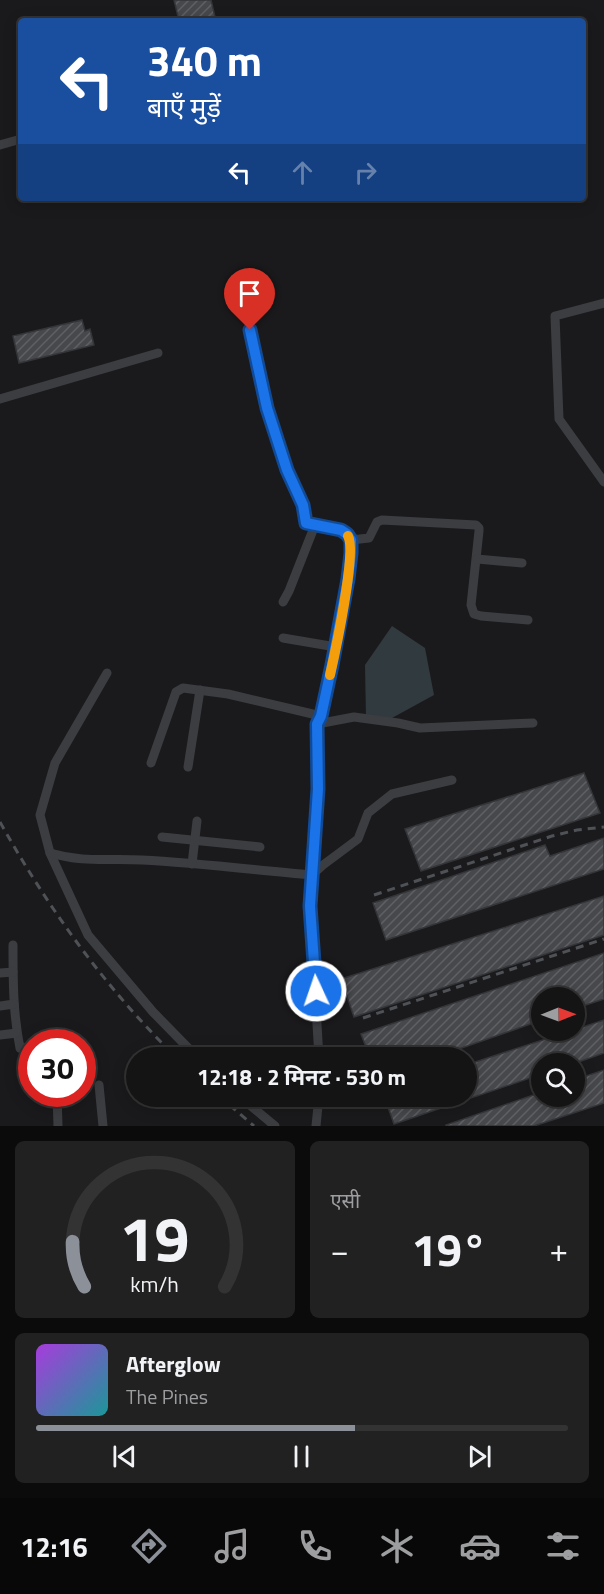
<!DOCTYPE html>
<html lang="hi">
<meta charset="utf-8">
<style>
body{margin:0;font-family:"Titillium Web","Noto Sans Devanagari",sans-serif;background:#212122;color:#f1f3f6;height:100vh;display:flex;flex-direction:column;font-size:22px;white-space:nowrap}
*{box-sizing:border-box;margin:0}
p{font-size:20px;color:#9d9ea0}
.icon{flex:none;width:33px;height:33px;fill:none;stroke:currentColor;stroke-width:2;stroke-linecap:round;stroke-linejoin:round}
.map{position:relative;height:1126px;overflow:hidden}
.panel{display:flex;flex-direction:column;gap:15px;padding:15px;background:#0b0b0c;flex:1}
.panel>*{flex:none}
.guide{position:absolute;left:18px;top:18px;width:568px;height:183px;border-radius:6px;box-shadow:0 3px 15px #0003,0 0 0 2px #333334;background:#1a4fa0;color:#fff;overflow:hidden}
.needle{width:39px;rotate:89deg}
.tools{position:absolute;left:531px;top:987px;display:grid;gap:12px}
.tools a{display:grid;place-items:center;width:54px;height:54px;border-radius:50%;background:#141415;box-shadow:0 3px 15px #0003,0 0 0 2px #333334;font-size:30px}
.speed{position:absolute;left:18px;top:1029px;display:flex;gap:12px;font-size:30px;font-weight:700;text-align:center}
.speed>*{display:grid;place-content:center;width:78px;height:78px;border-radius:50%;background:#141415;box-shadow:0 3px 15px #0003,0 0 0 2px #333334;line-height:1}
.speed .limit{border:9px solid #d22;background:#fff;color:#111}
.pin{position:absolute;display:grid;place-items:center;width:51px;height:51px;color:#fff;margin:-62px -26px;border-radius:50% 50% 50% 0;rotate:-45deg;box-shadow:0 0 6px #0007}
.pin .icon{rotate:45deg}
.me{position:absolute;width:66px;margin:-33px;rotate:357deg;stroke-linejoin:round;filter:drop-shadow(0 0 4px #0008)}
.turn{display:flex;align-items:center;gap:21px;height:126px;padding:0 30px;font-size:27px}
.turn .icon{width:78px;height:78px;stroke-width:2.5}
.turn b{display:block;font-size:42px;line-height:51px}
.lanes{display:flex;align-items:center;height:57px;padding:0 30px;background:#0003;justify-content:center;gap:30px;direction:ltr}
.lanes .off{opacity:.35}
.big{font-size:45px;font-weight:700;line-height:1.1}
.panel .widget{flex:1;display:flex;flex-direction:column;justify-content:center;gap:9px;min-width:0;padding:0 21px;border-radius:9px;background:#212122}
.panel .dial{align-items:center;gap:0}
.dial svg{height:156px;overflow:visible;fill:none;stroke:#333334;stroke-width:7;stroke-linecap:round;text-anchor:middle}
.dial text{fill:#f1f3f6;stroke:none}
.song{display:flex;align-items:center;gap:18px}
.cover{width:72px;height:72px;border-radius:9px;background:linear-gradient(135deg,hsl(280 70% 55%),hsl(180 70% 35%))}
.played{height:6px;border-radius:3px;background:linear-gradient(90deg,#8c9099 60%,#333334 60%)}
.keys{display:flex;justify-content:space-around;direction:ltr}
.heat{display:flex;justify-content:space-between;align-items:center;font-size:33px;direction:ltr}
.panel .tiles{flex:1;display:grid;gap:15px;grid-template-columns:1fr 1fr}
.widget:last-child{grid-column:span 2}
.trip{position:absolute;left:126px;top:1047px;width:351px;height:60px;border-radius:30px;background:#141415;box-shadow:0 3px 15px #0003,0 0 0 2px #333334;font-weight:700;line-height:60px;text-align:center}
.menu{display:flex;height:96px;justify-content:space-around;align-items:center;background:#080808;color:#9d9ea0}
.menu .icon{width:42px;height:42px}
.menu .current{color:#8c9099}
.menu b{font-size:27px;color:#f1f3f6}
.map>svg:first-child{display:block}
</style>
<div class="map">
<svg width="604" height="1126" viewBox="0 0 604 1126">
<defs>
<pattern id="building-hatch" width="6" height="6" patternUnits="userSpaceOnUse" patternTransform="scale(1.5)"><rect width="6" height="6" fill="#47484c"/><path d="M-1 1l2-2M0 6l6-6M5 7l2-2" fill="none" stroke="#5f6064"/></pattern>
</defs>
<rect width="100%" height="100%" fill="#1a1a1c"/>
<polygon fill="#313a3f" points="392,626 425,648 434,695 392,718 366,718 365,665"/>
<g fill="url(#building-hatch)" stroke="#343538" stroke-width="1.5">
<polygon points="174,0 211,0 216,21 179,21"/>
<polygon points="82,320 85,331 90,329 94,345 19,363 13,336"/>
<polygon points="584,773 600,813 421,871 405,829"/>
<polygon points="604,838 604,869 386,940 373,903 545,845 550,856"/>
<polygon points="604,896 604,935 354,1017 341,979"/>
<polygon points="604,953 604,999 574,1009 574,998 542,998 542,1020 433,1058 370,1058 361,1034"/>
<polygon points="604,1020 604,1053 573,1064 542,1064 542,1074 394,1124 384,1096 466,1096 466,1065"/>
<polygon points="604,1070 604,1103 534,1126 446,1126 446,1125 542,1092 542,1096 574,1096 574,1080"/>
</g>
<g fill="none" stroke-linecap="round" stroke-linejoin="round">
<g stroke="#3b3d41" stroke-width="9">
<polyline points="0,145 21,139"/>
<polyline points="604,303 555,316 559,419 604,482"/>
<polyline points="250,331 267,408 287,470 303,505 306,523 341,530 347,534 351,540 351,553 348,579 332,665 321,716 317,724 318,789 310,906 319,1058"/>
<polyline points="0,399 158,353"/>
<polyline points="351,540 369,538 377,522 382,520 476,525 479,528 479,531 471,605 474,614 481,616 528,620"/>
<polyline points="477,559 522,563"/>
<polyline points="283,602 289,591 315,525"/>
<polyline points="283,638 336,647"/>
<polyline points="107,673 55,763 40,815 50,853 88,935 153,1012 198,1058"/>
<polyline points="317,724 354,717 398,723 420,728 533,723"/>
<polyline points="151,763 176,692 183,688 228,694 321,716"/>
<polyline points="188,767 200,690"/>
<polyline points="162,837 260,847"/>
<path d="M50,853C84,863 108,858 142,860C198,863 255,870 312,875L323,865L358,839L368,813L392,794L452,780"/>
<polyline points="192,864 197,821"/>
<path d="M13,945C13,980 13,1014 20,1048L32,1047"/>
<polyline points="0,973 13,972"/>
<polyline points="0,1006 14,1004"/>
<polyline points="0,1035 17,1033"/>
<polyline points="99,1085 103,1126"/>
<polyline points="57,1094 58,1126"/>
<polyline points="239,1096 275,1126"/>
<polyline points="316,1126 319,1096"/>
</g>
<g stroke="#4e5155" stroke-width="3" stroke-dasharray="8 6" stroke-linecap="butt">
<path d="M0,822C48,908 106,989 177,1058"/>
<polyline points="374,895 552,836 577,830 604,827"/>
<polyline points="363,1018 604,939"/>
<polyline points="219,1096 254,1126"/>
</g>
</g>
<g fill="none" stroke-linecap="round" stroke-linejoin="round">
<defs>
<polyline id="route" points="250,330 267,408 287,470 303,505 306,523 341,530 347,534 351,540 351,553 348,579 332,665 321,716 317,724 318,789 310,906 316,991"/>
</defs>
<use href="#route" stroke="#114b97" stroke-width="15"/>
<use href="#route" stroke="#1a73e8" stroke-width="10"/>
<path stroke="#f59e0b" stroke-width="10" d="M330,675C335,653 357,551 348,536"/>
</g>
</svg>
<div class="tools">
<a><svg class="needle" viewBox="-14 -14 28 28"><path d="M0-13l5 13h-10z" fill="#e53935"/><path d="M0 13l5-13h-10z" fill="#9d9ea0"/></svg></a>
<a><svg class="icon" aria-label="search" viewBox="0 0 24 24"><circle cx="10" cy="10" r="6"/><path d="M15 15l6 6"/></svg></a>
</div>
<div class="speed"><div class="limit">30</div></div>
<div class="pin" style="left:250px;top:330px;background:#d93025"><svg class="icon" aria-label="arrive" viewBox="0 0 24 24"><path d="M6 21V4h12l-3 4 3 4H6"/></svg></div>
<svg class="me" style="left:316px;top:991px" viewBox="-20 -20 40 40"><circle r="17" fill="#1a73e8" stroke="#fff" stroke-width="3"/><path d="M0-11L8 9 0 5-8 9z" fill="#fff"/></svg>
<div class="trip">12:18 · 2 मिनट · 530 m</div>
<div class="guide">
<div class="turn"><svg class="icon" aria-label="left" viewBox="0 0 24 24"><path d="M17 20v-9H6M10 6l-5 5 5 5"/></svg><div><b>340 m</b>बाएँ मुड़ें</div></div>
<div class="lanes"><svg class="icon" aria-label="left" viewBox="0 0 24 24"><path d="M17 20v-9H6M10 6l-5 5 5 5"/></svg><svg class="icon off" aria-label="ahead" viewBox="0 0 24 24"><path d="M12 20V5M6 11l6-6 6 6"/></svg><svg class="icon off" aria-label="right" viewBox="0 0 24 24"><path d="M7 20v-9h11M14 6l5 5-5 5"/></svg></div>
</div>
</div>
<section class="panel">
<div class="tiles">
<div class="widget dial"><svg viewBox="0 0 100 80">
<path d="M14 69A42 42 0 1 1 86 69"/>
<path d="M14 69A42 42 0 0 1 8 46" stroke="#8c9099"/>
<text x="50" y="56" font-size="32" font-weight="700">19</text>
<text x="50" y="72" font-size="11">km/h</text>
</svg></div>
<div class="widget"><p>एसी</p>
<div class="heat"><a>−</a><b class="big">19°</b><a>+</a></div>
</div>
<div class="widget">
<div class="song"><i class="cover"></i><div><b>Afterglow</b><p>The Pines</p></div></div>
<div class="played"></div>
<div class="keys"><svg class="icon" aria-label="previous" viewBox="0 0 24 24"><path d="M18 5L8 12l10 7zM5 5v14"/></svg><svg class="icon" aria-label="pause" viewBox="0 0 24 24"><path d="M8 5v14M16 5v14"/></svg><svg class="icon" aria-label="next" viewBox="0 0 24 24"><path d="M6 5l10 7-10 7zM19 5v14"/></svg></div>
</div>
</div>
</section>
<nav class="menu">
<b>12:16</b>
<svg class="icon current" aria-label="directions" viewBox="0 0 24 24"><path d="M12 3l9 9-9 9-9-9zM9 14v-3h6M13 9l2 2-2 2"/></svg>
<svg class="icon" aria-label="music" viewBox="0 0 24 24"><path d="M9 18V5l10-2v13"/><circle cx="6" cy="18" r="3"/><circle cx="16" cy="16" r="3"/></svg>
<svg class="icon" aria-label="phone" viewBox="0 0 24 24"><path d="M5 4h4l2 5-3 2q2 4 5 5l2-3 5 2v4C11 20 4 13 5 4z"/></svg>
<svg class="icon" aria-label="climate" viewBox="0 0 24 24"><path d="M12 3v18M4 7l16 10M4 17L20 7"/></svg>
<svg class="icon" aria-label="car" viewBox="0 0 24 24"><path d="M5 17H2v-5l4-1 3-4h7l3 4 3 1v5h-3M9 17h6M6 11h13"/><circle cx="7" cy="17" r="2"/><circle cx="17" cy="17" r="2"/></svg>
<svg class="icon" aria-label="filters" viewBox="0 0 24 24"><path d="M4 7h16M4 17h16"/><circle cx="9" cy="7" r="2"/><circle cx="15" cy="17" r="2"/></svg>
</nav>
